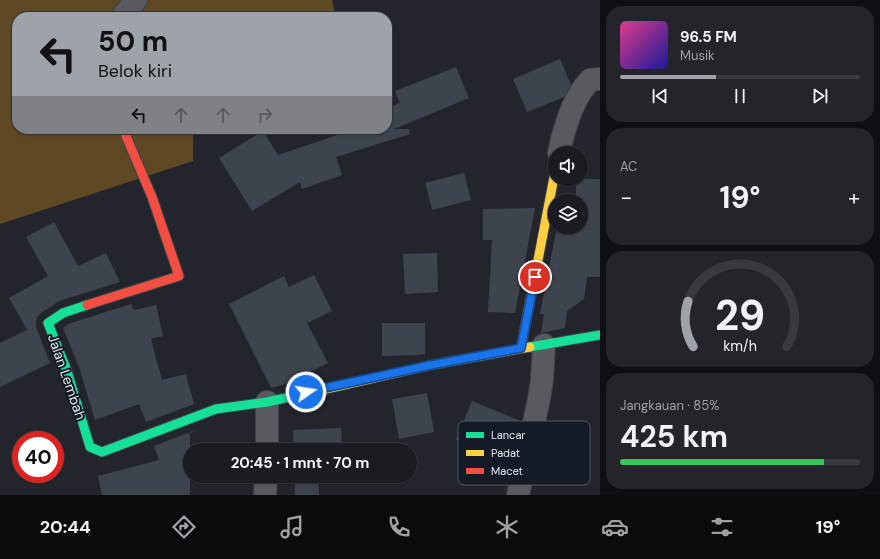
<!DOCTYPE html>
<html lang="id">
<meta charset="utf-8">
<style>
body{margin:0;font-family:"DM Sans",sans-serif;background:#23252a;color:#f1f3f6;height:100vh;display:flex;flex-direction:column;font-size:15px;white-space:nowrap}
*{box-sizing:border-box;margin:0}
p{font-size:13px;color:#9fa1a5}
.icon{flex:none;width:22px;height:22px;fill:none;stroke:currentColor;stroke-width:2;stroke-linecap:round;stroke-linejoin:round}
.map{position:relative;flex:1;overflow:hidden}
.details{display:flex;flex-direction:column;gap:6px;padding:6px;background:#0e0f12;width:280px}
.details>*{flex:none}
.top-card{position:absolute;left:12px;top:12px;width:380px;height:122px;border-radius:16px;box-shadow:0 1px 3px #0004,0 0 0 1px #383a3f;background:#9ea3a9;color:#111;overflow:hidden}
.controls{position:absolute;left:548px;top:146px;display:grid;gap:8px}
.controls a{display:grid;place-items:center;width:40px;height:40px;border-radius:50%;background:#1a1c21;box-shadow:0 1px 3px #0004,0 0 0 1px #383a3f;font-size:20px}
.speed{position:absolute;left:12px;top:431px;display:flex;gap:8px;font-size:20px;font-weight:700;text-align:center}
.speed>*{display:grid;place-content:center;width:52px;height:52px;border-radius:50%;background:#1a1c21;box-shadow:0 1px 3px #0004,0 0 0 1px #383a3f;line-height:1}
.speed .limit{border:6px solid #d22;background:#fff;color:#111}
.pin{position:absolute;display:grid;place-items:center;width:34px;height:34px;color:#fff;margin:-17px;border:2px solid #fff;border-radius:50%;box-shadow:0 1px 4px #0007}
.me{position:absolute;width:44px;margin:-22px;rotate:77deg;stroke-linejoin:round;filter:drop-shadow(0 0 3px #0008)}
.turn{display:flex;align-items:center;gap:14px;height:84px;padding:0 20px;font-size:18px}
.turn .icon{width:52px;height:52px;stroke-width:2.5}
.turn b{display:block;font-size:28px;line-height:34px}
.lanes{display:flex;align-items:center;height:38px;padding:0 20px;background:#0003;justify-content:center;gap:20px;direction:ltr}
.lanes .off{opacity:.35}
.big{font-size:30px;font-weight:700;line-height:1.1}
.details .widget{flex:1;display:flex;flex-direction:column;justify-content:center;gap:6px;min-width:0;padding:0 14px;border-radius:16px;background:#23252a}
.details .dial{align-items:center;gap:0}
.dial svg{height:104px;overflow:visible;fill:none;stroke:#383a3f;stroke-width:7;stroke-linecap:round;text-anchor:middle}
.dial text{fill:#f1f3f6;stroke:none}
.song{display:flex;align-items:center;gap:12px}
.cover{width:48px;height:48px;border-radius:6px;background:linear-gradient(135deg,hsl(330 70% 55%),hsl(240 70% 35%))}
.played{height:4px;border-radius:2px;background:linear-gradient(90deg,#9ea3a9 40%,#383a3f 40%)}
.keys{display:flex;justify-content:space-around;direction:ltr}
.heat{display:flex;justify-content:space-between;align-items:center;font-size:22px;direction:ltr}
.charge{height:6px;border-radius:3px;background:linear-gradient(90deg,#34c759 85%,#383a3f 0)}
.trip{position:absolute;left:183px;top:443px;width:234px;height:40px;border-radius:20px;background:#1a1c21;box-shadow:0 1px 3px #0004,0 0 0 1px #383a3f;font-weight:700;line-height:40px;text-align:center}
.menu{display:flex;height:64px;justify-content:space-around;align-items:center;background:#0a0b0d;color:#9fa1a5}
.menu .icon{width:28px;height:28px}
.menu .selected{color:#9ea3a9}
.menu b{font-size:18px;color:#f1f3f6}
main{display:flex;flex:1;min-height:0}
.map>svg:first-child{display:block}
</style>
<main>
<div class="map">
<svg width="600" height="495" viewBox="0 0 600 495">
<rect width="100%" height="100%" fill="#22262c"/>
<polygon fill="#5f4924" points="0,0 332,0 336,17 17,17 17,129 193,129 193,161 0,224"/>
<g fill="#3e444e">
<polygon points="560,59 571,85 564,97 527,112 513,79"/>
<polygon points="456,67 469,98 394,129 409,129 410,134 336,157 342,175 302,189 300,182 252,211 219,158 263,131 278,155 355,129 387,129 387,108 400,103 395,91"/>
<polygon points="464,173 471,200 432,210 425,183"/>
<polygon points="576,179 600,179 600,277 587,277 584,299 567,311 565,328 541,333 544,314 540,314 557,227 581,227 581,201 576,201"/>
<polygon points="535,208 515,313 488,312 492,240 483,240 483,209"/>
<polygon points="54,222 78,266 106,253 120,282 59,301 41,313 37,317 36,322 36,327 50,363 0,387 0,343 27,330 9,298 48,276 26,237"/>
<polygon points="437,253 438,292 405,294 403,254"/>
<polygon points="314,275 332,311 307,323 328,363 283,385 271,388 229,304 284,276 289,287"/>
<polygon points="131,304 134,310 156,305 163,336 151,339 162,380 186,374 194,404 146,422 139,404 95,420 79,367 63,328 68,324"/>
<polygon points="382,323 425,323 425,354 418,355 382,356"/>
<polygon points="427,393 434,432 399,439 392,399"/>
<polygon points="472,401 521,421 512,464 456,440"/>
<polygon points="341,428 342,450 294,450 293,430"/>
<polygon points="198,429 188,434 190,434 190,495 102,495 98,476 159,460 154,446"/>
<polygon points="295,476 318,476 319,495 295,495"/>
</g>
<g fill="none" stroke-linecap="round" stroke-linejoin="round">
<defs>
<g id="street">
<polyline points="122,17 136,0"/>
<path d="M559,153C564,128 572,99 590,80L600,79"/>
<polyline points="267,450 267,402"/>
<polyline points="265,495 266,476"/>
<polyline points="518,495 539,399 542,380 544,345"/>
</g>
<g id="fast">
<polyline points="87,305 63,313 48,323 67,371 90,447 102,452 216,409 267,402 304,394"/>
<polyline points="530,347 600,335"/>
</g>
<g id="slow">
<polyline points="521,348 555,172"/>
<polyline points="304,394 431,365 530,347"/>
</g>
<polyline id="jam" points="87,305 179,276 152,197 123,129"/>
</defs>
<use href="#street" stroke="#3f4247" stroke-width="24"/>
<use href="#fast" stroke="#3f4247" stroke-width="11"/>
<use href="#slow" stroke="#3f4247" stroke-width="11"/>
<use href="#jam" stroke="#3f4247" stroke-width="11"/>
<use href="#street" stroke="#585a5f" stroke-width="22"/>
<use href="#fast" stroke="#16e098" stroke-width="9"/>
<use href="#slow" stroke="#ffcf43" stroke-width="9"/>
<use href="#jam" stroke="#f24e42" stroke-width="9"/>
</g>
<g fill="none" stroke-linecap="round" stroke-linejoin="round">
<defs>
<polyline id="route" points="306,392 431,365 521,348 535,277"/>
</defs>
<use href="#route" stroke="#114b97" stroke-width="10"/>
<use href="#route" stroke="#1a73e8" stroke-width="7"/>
</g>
<g text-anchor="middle" stroke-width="4" stroke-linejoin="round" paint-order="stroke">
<g font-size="14" fill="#e1e6ed" stroke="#151b26">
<text transform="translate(67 377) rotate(71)" y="5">Jalan Lembah</text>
</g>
</g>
<rect x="458" y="421" width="132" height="64" rx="6" fill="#151b26" stroke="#525862" stroke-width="1"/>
<rect x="466" y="432" width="18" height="6" fill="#16e098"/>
<rect x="466" y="450" width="18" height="6" fill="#ffcf43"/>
<rect x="466" y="468" width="18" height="6" fill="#f24e42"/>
<g font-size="11" fill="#e1e6ed">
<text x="491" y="439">Lancar</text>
<text x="491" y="457">Padat</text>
<text x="491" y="475">Macet</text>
</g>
</svg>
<div class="controls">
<a><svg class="icon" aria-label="sound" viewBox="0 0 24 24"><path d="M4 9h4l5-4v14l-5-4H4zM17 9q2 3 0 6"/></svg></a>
<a><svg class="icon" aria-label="layers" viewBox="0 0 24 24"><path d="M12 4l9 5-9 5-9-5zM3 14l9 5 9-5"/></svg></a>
</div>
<div class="speed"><div class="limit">40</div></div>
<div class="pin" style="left:535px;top:277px;background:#d93025"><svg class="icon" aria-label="arrive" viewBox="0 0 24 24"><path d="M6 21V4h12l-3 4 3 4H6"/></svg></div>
<svg class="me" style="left:306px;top:392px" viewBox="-20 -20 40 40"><circle r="17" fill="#1a73e8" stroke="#fff" stroke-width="3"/><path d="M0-11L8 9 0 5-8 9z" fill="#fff"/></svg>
<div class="trip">20:45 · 1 mnt · 70 m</div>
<div class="top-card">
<div class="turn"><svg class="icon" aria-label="left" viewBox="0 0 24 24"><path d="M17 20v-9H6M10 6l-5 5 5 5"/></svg><div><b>50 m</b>Belok kiri</div></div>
<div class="lanes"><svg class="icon" aria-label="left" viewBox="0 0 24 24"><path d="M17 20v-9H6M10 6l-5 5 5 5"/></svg><svg class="icon off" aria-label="ahead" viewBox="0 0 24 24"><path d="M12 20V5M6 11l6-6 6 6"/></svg><svg class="icon off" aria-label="ahead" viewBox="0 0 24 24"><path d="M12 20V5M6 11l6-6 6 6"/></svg><svg class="icon off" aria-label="right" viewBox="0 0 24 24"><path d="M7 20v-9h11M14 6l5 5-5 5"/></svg></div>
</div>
</div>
<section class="details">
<div class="widget">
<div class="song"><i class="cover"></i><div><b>96.5 FM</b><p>Musik</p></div></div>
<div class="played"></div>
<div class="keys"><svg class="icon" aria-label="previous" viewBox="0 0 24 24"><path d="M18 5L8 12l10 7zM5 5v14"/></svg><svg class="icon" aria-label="pause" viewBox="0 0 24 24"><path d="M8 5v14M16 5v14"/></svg><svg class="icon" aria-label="next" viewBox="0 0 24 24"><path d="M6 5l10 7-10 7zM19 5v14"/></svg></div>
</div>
<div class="widget"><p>AC</p>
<div class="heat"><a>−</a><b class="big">19°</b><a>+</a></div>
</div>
<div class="widget dial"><svg viewBox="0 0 100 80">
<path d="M14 69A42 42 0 1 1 86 69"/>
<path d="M14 69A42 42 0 0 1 10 34" stroke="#9ea3a9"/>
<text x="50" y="56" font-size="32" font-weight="700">29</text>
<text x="50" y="72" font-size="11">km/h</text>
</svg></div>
<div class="widget"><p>Jangkauan · 85%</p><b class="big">425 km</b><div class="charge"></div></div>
</section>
</main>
<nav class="menu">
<b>20:44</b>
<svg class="icon selected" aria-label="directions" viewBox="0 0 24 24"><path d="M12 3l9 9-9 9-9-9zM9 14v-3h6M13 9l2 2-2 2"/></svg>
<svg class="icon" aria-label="music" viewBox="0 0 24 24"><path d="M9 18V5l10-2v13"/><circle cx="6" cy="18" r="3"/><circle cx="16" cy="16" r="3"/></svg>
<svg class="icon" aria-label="phone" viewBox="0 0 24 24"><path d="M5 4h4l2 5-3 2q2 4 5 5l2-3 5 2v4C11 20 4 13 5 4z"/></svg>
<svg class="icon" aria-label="climate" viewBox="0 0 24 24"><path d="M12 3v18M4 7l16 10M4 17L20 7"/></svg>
<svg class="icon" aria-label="car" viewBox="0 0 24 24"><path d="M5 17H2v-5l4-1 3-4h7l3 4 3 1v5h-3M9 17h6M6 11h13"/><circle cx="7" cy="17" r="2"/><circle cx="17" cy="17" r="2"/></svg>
<svg class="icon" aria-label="filters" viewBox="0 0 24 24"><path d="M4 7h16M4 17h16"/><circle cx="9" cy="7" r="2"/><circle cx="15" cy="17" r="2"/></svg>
<b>19°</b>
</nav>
